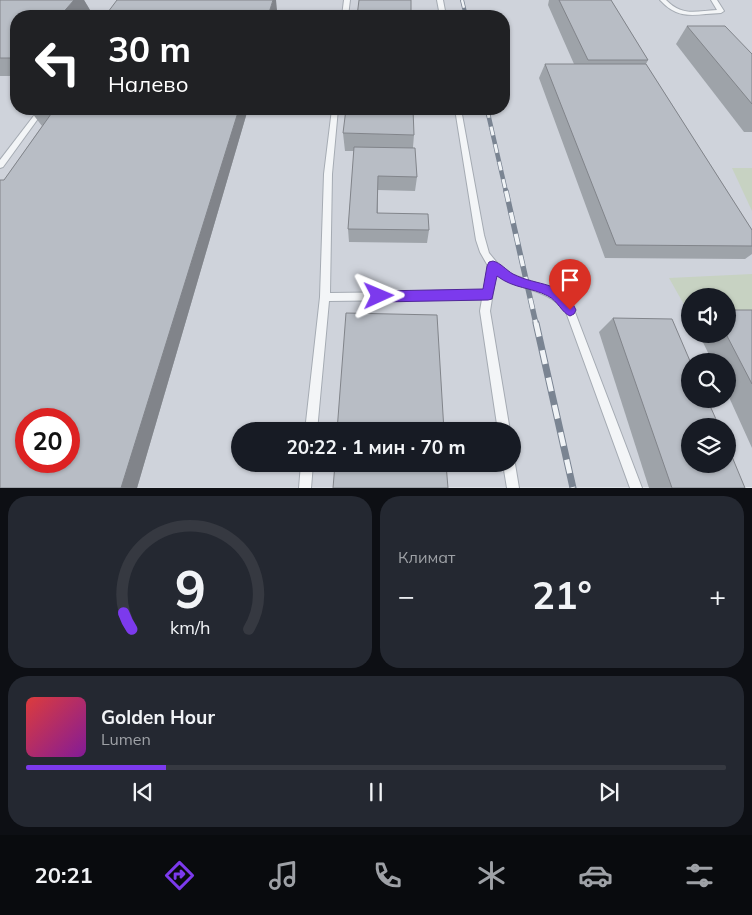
<!DOCTYPE html>
<html lang="ru">
<meta charset="utf-8">
<style>
body{margin:0;font-family:Mulish,sans-serif;background:#242831;color:#f1f3f6;height:100vh;display:flex;flex-direction:column;font-size:19px;white-space:nowrap}
*{box-sizing:border-box;margin:0}
p{font-size:16px;color:#9ea1a6}
.icon{flex:none;width:28px;height:28px;fill:none;stroke:currentColor;stroke-width:2;stroke-linecap:round;stroke-linejoin:round}
.map{position:relative;height:488px;overflow:hidden}
.panel{display:flex;flex-direction:column;gap:8px;padding:8px;background:#0d0f14;flex:1}
.panel>*{flex:none}
.guide{position:absolute;left:10px;top:10px;width:500px;height:105px;border-radius:20px;box-shadow:0 1px 4px #0004;background:#202124;color:#fff;overflow:hidden}
.fabs{position:absolute;left:681px;top:288px;display:grid;gap:10px}
.fabs a{display:grid;place-items:center;width:55px;height:55px;border-radius:50%;background:#171b24;box-shadow:0 1px 4px #0004;font-size:25px}
.speed{position:absolute;left:15px;top:408px;display:flex;gap:10px;font-size:25px;font-weight:700;text-align:center}
.speed>*{display:grid;place-content:center;width:65px;height:65px;border-radius:50%;background:#171b24;box-shadow:0 1px 4px #0004;line-height:1}
.speed .limit{border:8px solid #d22;background:#fff;color:#111}
.pin{position:absolute;display:grid;place-items:center;width:42px;height:42px;color:#fff;margin:-51px -21px;border-radius:50% 50% 50% 0;rotate:-45deg;box-shadow:0 0 5px #0007}
.pin .icon{rotate:45deg}
.me{position:absolute;width:55px;margin:-28px;rotate:89deg;stroke-linejoin:round;filter:drop-shadow(0 0 4px #0008)}
.turn{display:flex;align-items:center;gap:18px;height:105px;padding:0 15px;font-size:22px}
.turn .icon{width:65px;height:65px;stroke-width:2.5}
.turn b{display:block;font-size:35px;line-height:42px}
.big{font-size:38px;font-weight:700;line-height:1.1}
.panel .widget{flex:1;display:flex;flex-direction:column;justify-content:center;gap:8px;min-width:0;padding:0 18px;border-radius:20px;background:#242831}
.panel .dial{align-items:center;gap:0}
.dial svg{height:130px;overflow:visible;fill:none;stroke:#363941;stroke-width:7;stroke-linecap:round;text-anchor:middle}
.dial text{fill:#f1f3f6;stroke:none}
.song{display:flex;align-items:center;gap:15px}
.cover{width:60px;height:60px;border-radius:8px;background:linear-gradient(135deg,hsl(0 70% 55%),hsl(290 70% 35%))}
.played{height:5px;border-radius:2px;background:linear-gradient(90deg,#7c3aed 20%,#363941 20%)}
.keys{display:flex;justify-content:space-around;direction:ltr}
.heat{display:flex;justify-content:space-between;align-items:center;font-size:28px;direction:ltr}
.panel .tiles{flex:1;display:grid;gap:8px;grid-template-columns:1fr 1fr}
.widget:last-child{grid-column:span 2}
.trip{position:absolute;left:231px;top:422px;width:290px;height:50px;border-radius:25px;background:#171b24;box-shadow:0 1px 4px #0004;font-weight:700;line-height:50px;text-align:center}
.tab-bar{display:flex;height:80px;justify-content:space-around;align-items:center;background:#090b0e;color:#9ea1a6}
.tab-bar .icon{width:35px;height:35px}
.tab-bar .on{color:#7c3aed}
.tab-bar b{font-size:22px;color:#f1f3f6}
.map>svg:first-child{display:block}
</style>
<div class="map">
<svg width="752" height="488" viewBox="0 0 752 488">
<rect width="100%" height="100%" fill="#e0e4e9"/>
<path fill="#cfd3db" fill-rule="evenodd" d="M8,0H752V487L0,488V8ZM16,16H504V109H16ZM690,296H728V334H690ZM690,361H728V399H690ZM26,419H69V461H26ZM690,426H728V464H690ZM240,431H512V464H240Z"/>
<g fill="#c7d2c2">
<polygon points="732,168 752,168 752,211"/>
<polygon points="752,274 752,314 728,312 728,296 690,296 690,308 686,308 669,278"/>
</g>
<g fill="none" stroke-linecap="round" stroke-linejoin="round">
<defs>
<g id="lane">
<polygon points="344,0 350,0 348,16 342,16"/>
<polygon points="437,0 443,0 446,16 440,16"/>
<path d="M660,0H666C683,17 696,11 717,10L711,0H717L724,11L721,13C695,14 679,21 660,0Z"/>
<polygon points="39,109 45,109 3,167 0,168 0,160"/>
<path d="M332,109H338L332,174L330,293L484,291L488,266L480,252L476,240L455,109H461L484,235L489,253L498,264L511,274L553,289L567,299L573,307L642,488H630L566,312C547,287 520,292 496,274L490,311L510,431H498L480,311L482,299L329,301L317,431H305L320,297L324,174Z"/>
<polygon points="512,459 515,464 519,488 507,488 503,464 512,464"/>
<polygon points="301,464 313,464 311,488 299,488"/>
</g>
</defs>
<use href="#lane" stroke="#a5abb3" stroke-width="2"/>
<use href="#lane" fill="#f3f5f7" fill-rule="evenodd"/>
<defs>
<polyline id="rail-far3" points="462,0 466,16"/>
<polyline id="rail-far2" points="487,109 506,192"/>
<polyline id="rail-far1" points="506,191 536,324"/>
<polyline id="rail" points="536,323 573,488"/>
</defs>
<use href="#rail-far3" stroke="#7a8492" stroke-width="4"/>
<use href="#rail-far2" stroke="#7a8492" stroke-width="4.5"/>
<use href="#rail-far1" stroke="#7a8492" stroke-width="5.5"/>
<use href="#rail" stroke="#7a8492" stroke-width="7"/>
<use href="#rail-far3" stroke="#f0f3f6" stroke-width="2.5" stroke-dasharray="8" stroke-linecap="butt"/>
<use href="#rail-far2" stroke="#f0f3f6" stroke-width="3" stroke-dasharray="9" stroke-linecap="butt"/>
<use href="#rail-far1" stroke="#f0f3f6" stroke-width="4" stroke-dasharray="11" stroke-linecap="butt"/>
<use href="#rail" stroke="#f0f3f6" stroke-width="5" stroke-dasharray="14" stroke-linecap="butt"/>
</g>
<g fill="#9ea3a9">
<polygon points="0,0 84,0 90,10 85,16 16,16 16,76 0,76"/>
<polygon points="549,0 611,0 648,60 646,64 752,230 752,254 745,259 605,258 539,78 545,64 574,64 548,5"/>
<polygon points="687,26 752,54 752,132 744,132 676,44"/>
<polygon points="248,109 137,488 0,488 4,180 42,126 32,113"/>
<polygon points="343,133 414,135 413,147 417,177 415,191 378,190 378,213 429,230 427,243 349,242 348,229 354,151 345,151"/>
<polygon points="752,310 752,448 728,395 728,361 712,361 699,334 728,334"/>
<polygon points="613,318 745,488 649,488 599,332"/>
</g>
<g fill="#81848a">
<polygon points="74,0 84,0 90,10 85,16 60,16"/>
<polygon points="273,0 276,0 277,10 275,16 268,16"/>
<polygon points="239,109 248,109 137,488 121,488"/>
</g>
<g fill="#b8bdc5" stroke="#81848a" fill-rule="evenodd">
<polygon points="0,0 74,0 60,16 16,16 16,58 0,58"/>
<polygon points="117,0 273,0 268,16 105,16"/>
<polygon points="359,0 411,0 411,16 357,16"/>
<polygon points="559,0 611,0 648,60 588,60"/>
<polygon points="687,26 725,26 752,54 752,104"/>
<polygon points="545,64 646,64 752,230 752,246 616,245"/>
<path d="M35,109H239L121,488H0V180H4L51,114L32,113ZM26,419H69V461H26Z"/>
<polygon points="346,109 413,109 414,135 343,133"/>
<polygon points="354,147 415,148 417,177 378,176 377,213 428,214 429,230 348,229"/>
<polygon points="728,310 752,310 752,384 726,334 728,334"/>
<polygon points="346,313 437,315 444,431 337,431"/>
<polygon points="613,318 672,319 690,361 690,399 707,399 719,426 690,426 690,464 728,464 728,447 745,488 672,488"/>
<polygon points="335,464 446,464 448,488 333,488"/>
</g>
<path fill="#7c3aed" stroke="#51269a" d="M493,261C501,263 506,270 513,274C538,287 563,280 576,310L574,314L570,316C562,313 558,301 548,296C531,287 514,289 497,276L492,299L488,300L379,302L375,300L373,296L375,292L379,291L483,289L487,266L489,262Z"/>
</svg>
<div class="fabs">
<a><svg class="icon" aria-label="sound" viewBox="0 0 24 24"><path d="M4 9h4l5-4v14l-5-4H4zM17 9q2 3 0 6"/></svg></a>
<a><svg class="icon" aria-label="search" viewBox="0 0 24 24"><circle cx="10" cy="10" r="6"/><path d="M15 15l6 6"/></svg></a>
<a><svg class="icon" aria-label="layers" viewBox="0 0 24 24"><path d="M12 4l9 5-9 5-9-5zM3 14l9 5 9-5"/></svg></a>
</div>
<div class="speed"><div class="limit">20</div></div>
<div class="pin" style="left:570px;top:310px;background:#d93025"><svg class="icon" aria-label="arrive" viewBox="0 0 24 24"><path d="M6 21V4h12l-3 4 3 4H6"/></svg></div>
<svg class="me" style="left:379px;top:296px" viewBox="-20 -20 40 40"><path d="M0-17L14 15 0 8-14 15z" fill="#7c3aed" stroke="#fff" stroke-width="4"/></svg>
<div class="trip">20:22 · 1 мин · 70 m</div>
<div class="guide">
<div class="turn"><svg class="icon" aria-label="left" viewBox="0 0 24 24"><path d="M17 20v-9H6M10 6l-5 5 5 5"/></svg><div><b>30 m</b>Налево</div></div>
</div>
</div>
<section class="panel">
<div class="tiles">
<div class="widget dial"><svg viewBox="0 0 100 80">
<path d="M14 69A42 42 0 1 1 86 69"/>
<path d="M14 69A42 42 0 0 1 9 59" stroke="#7c3aed"/>
<text x="50" y="56" font-size="32" font-weight="700">9</text>
<text x="50" y="72" font-size="11">km/h</text>
</svg></div>
<div class="widget"><p>Климат</p>
<div class="heat"><a>−</a><b class="big">21°</b><a>+</a></div>
</div>
<div class="widget">
<div class="song"><i class="cover"></i><div><b>Golden Hour</b><p>Lumen</p></div></div>
<div class="played"></div>
<div class="keys"><svg class="icon" aria-label="previous" viewBox="0 0 24 24"><path d="M18 5L8 12l10 7zM5 5v14"/></svg><svg class="icon" aria-label="pause" viewBox="0 0 24 24"><path d="M8 5v14M16 5v14"/></svg><svg class="icon" aria-label="next" viewBox="0 0 24 24"><path d="M6 5l10 7-10 7zM19 5v14"/></svg></div>
</div>
</div>
</section>
<nav class="tab-bar">
<b>20:21</b>
<svg class="icon on" aria-label="directions" viewBox="0 0 24 24"><path d="M12 3l9 9-9 9-9-9zM9 14v-3h6M13 9l2 2-2 2"/></svg>
<svg class="icon" aria-label="music" viewBox="0 0 24 24"><path d="M9 18V5l10-2v13"/><circle cx="6" cy="18" r="3"/><circle cx="16" cy="16" r="3"/></svg>
<svg class="icon" aria-label="phone" viewBox="0 0 24 24"><path d="M5 4h4l2 5-3 2q2 4 5 5l2-3 5 2v4C11 20 4 13 5 4z"/></svg>
<svg class="icon" aria-label="climate" viewBox="0 0 24 24"><path d="M12 3v18M4 7l16 10M4 17L20 7"/></svg>
<svg class="icon" aria-label="car" viewBox="0 0 24 24"><path d="M5 17H2v-5l4-1 3-4h7l3 4 3 1v5h-3M9 17h6M6 11h13"/><circle cx="7" cy="17" r="2"/><circle cx="17" cy="17" r="2"/></svg>
<svg class="icon" aria-label="filters" viewBox="0 0 24 24"><path d="M4 7h16M4 17h16"/><circle cx="9" cy="7" r="2"/><circle cx="15" cy="17" r="2"/></svg>
</nav>
